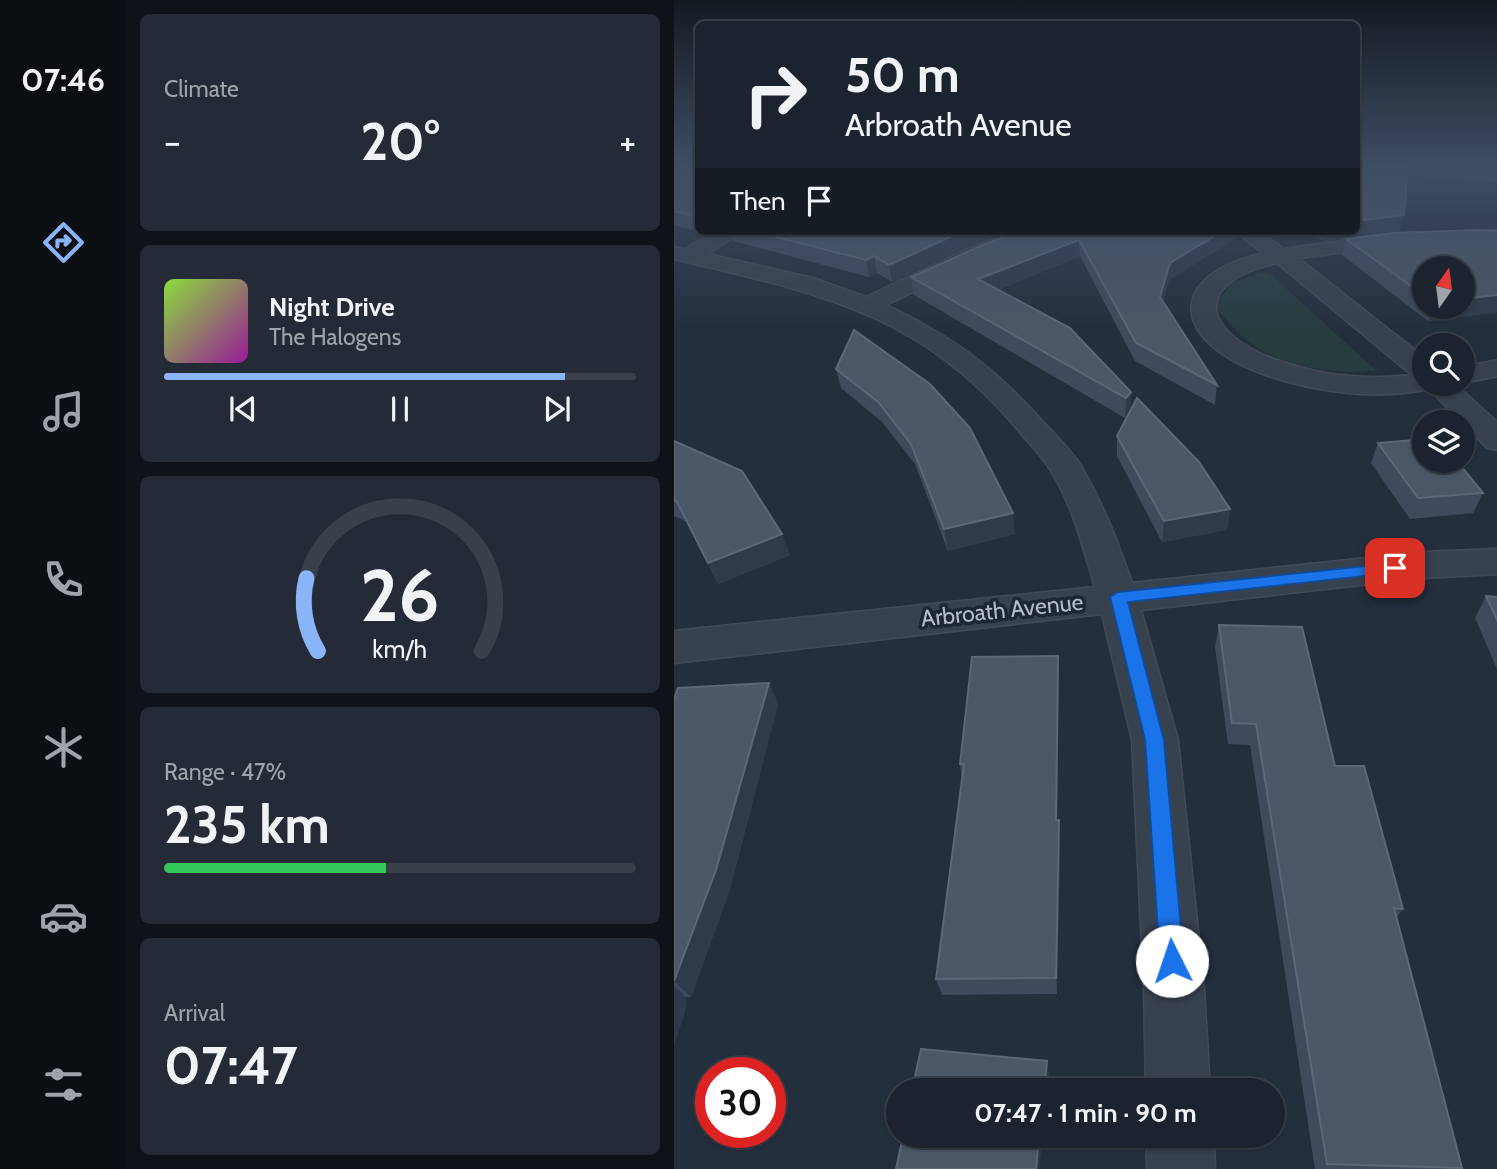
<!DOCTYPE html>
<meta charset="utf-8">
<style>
body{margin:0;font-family:Cabin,sans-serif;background:#242b36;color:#f1f3f6;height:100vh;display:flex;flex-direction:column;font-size:26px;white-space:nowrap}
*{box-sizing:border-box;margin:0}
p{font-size:23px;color:#a0a4aa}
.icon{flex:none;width:38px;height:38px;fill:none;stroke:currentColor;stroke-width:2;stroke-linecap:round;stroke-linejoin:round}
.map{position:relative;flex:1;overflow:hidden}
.side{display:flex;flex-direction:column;gap:14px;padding:14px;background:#0f1319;width:548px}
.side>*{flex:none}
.hud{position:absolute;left:21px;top:21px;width:665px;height:214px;border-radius:10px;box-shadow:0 2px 5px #0004,0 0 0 2px #39404a;background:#1b232e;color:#f1f3f6;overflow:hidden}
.needle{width:46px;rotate:14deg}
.fabs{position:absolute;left:738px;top:256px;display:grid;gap:14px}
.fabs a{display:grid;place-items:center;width:63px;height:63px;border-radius:50%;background:#1b232e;box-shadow:0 2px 5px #0004,0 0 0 2px #39404a;font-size:35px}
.speed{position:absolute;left:21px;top:1057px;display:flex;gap:14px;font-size:35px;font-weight:700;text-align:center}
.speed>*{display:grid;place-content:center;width:91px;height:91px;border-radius:50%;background:#1b232e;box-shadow:0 2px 5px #0004,0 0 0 2px #39404a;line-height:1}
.speed .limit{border:10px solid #d22;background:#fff;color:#111}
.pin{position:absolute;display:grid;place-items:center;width:60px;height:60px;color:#fff;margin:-30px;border-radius:14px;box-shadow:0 4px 10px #0006}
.me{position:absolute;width:77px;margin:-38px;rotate:356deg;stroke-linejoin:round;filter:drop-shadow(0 0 5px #0008)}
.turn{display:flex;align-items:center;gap:24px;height:147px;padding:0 35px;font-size:32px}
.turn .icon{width:91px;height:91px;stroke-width:2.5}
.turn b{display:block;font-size:49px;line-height:60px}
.then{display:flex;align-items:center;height:66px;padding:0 35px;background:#0003;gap:14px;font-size:26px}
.big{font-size:52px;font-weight:700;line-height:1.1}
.side .tile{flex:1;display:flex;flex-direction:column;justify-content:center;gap:10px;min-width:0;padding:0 24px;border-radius:10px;background:#242b36}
.side .dial{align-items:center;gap:0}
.dial svg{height:182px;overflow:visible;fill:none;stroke:#39404a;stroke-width:7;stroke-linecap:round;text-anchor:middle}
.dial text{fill:#f1f3f6;stroke:none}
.song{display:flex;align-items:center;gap:21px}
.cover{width:84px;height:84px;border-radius:10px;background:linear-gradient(135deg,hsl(90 70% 55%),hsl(300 70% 35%))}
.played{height:7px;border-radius:4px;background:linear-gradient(90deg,#8ab4f8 85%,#39404a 85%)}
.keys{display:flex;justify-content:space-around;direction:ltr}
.heat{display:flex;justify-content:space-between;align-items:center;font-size:38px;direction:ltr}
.charge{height:10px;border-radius:5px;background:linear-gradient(90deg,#34c759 47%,#39404a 0)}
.trip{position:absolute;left:212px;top:1078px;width:399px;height:70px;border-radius:35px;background:#1b232e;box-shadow:0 2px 5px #0004,0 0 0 2px #39404a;font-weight:700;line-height:70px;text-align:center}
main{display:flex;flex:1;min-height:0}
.menu{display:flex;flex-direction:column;width:126px;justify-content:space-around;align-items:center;background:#0b0e12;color:#a0a4aa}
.menu .icon{width:49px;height:49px}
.menu .active{color:#8ab4f8}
.menu b{font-size:32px;color:#f1f3f6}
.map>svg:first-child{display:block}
</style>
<main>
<nav class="menu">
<b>07:46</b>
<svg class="icon active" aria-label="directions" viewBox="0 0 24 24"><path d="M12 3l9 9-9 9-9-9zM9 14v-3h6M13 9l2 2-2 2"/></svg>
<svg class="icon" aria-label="music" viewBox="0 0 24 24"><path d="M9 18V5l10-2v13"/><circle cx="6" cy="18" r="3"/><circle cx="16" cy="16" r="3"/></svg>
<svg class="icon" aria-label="phone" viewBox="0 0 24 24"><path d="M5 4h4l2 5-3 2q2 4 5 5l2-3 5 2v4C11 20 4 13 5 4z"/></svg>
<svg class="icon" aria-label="climate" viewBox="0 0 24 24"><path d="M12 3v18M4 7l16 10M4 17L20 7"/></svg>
<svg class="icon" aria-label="car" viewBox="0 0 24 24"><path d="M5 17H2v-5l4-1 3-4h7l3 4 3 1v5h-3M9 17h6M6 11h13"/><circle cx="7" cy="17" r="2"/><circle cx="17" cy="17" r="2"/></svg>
<svg class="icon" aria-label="filters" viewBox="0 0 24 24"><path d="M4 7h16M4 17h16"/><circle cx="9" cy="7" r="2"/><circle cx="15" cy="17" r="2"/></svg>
</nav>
<section class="side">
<div class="tile"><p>Climate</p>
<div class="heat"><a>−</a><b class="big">20°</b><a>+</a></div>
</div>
<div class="tile">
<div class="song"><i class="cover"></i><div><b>Night Drive</b><p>The Halogens</p></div></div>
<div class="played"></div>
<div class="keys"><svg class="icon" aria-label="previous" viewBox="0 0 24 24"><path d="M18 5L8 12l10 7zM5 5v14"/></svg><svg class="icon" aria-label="pause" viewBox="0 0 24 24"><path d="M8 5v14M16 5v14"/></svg><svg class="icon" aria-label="next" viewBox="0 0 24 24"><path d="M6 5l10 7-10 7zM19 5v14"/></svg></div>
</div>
<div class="tile dial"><svg viewBox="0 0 100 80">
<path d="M14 69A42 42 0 1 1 86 69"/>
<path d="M14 69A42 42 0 0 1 9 37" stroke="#8ab4f8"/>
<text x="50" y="56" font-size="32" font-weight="700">26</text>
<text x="50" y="72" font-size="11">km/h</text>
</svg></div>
<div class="tile"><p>Range · 47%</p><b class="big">235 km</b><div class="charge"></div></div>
<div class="tile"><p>Arrival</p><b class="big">07:47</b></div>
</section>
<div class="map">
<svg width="824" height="1169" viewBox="0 0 824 1169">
<rect width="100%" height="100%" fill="#242f3e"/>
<path fill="#263c3f" d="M587,273L596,274L703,371C638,375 579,363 541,305L558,283Z"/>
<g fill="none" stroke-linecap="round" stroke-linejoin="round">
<defs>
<g id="minor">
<path d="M824,230V242L715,247L624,258L751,358V383H780L824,423V450L813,448L755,389C699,401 634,392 581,371C495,336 495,275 589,253L560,231H584L610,249L715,234ZM603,263L738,375C694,380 648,376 606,361C531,336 512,284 603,263Z"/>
<path d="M44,231H69L34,254L139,278L192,297L293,249L343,231H372L369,235L309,259L212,305C280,337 322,369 372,425C384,438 398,451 407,466C429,503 444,543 458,583L749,552L824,549V574L749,578L467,610L504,740L530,989L536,1090H472L470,989L458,740L428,614L0,663V631L421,587C409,548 398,502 375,468C367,455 355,443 345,431C246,312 143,293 0,259V247L11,249Z"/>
<polygon points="824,360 824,376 789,383 789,367"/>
<polygon points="472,1136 540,1136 541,1169 473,1169"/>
</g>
</defs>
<use href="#minor" stroke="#414a57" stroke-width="3"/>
<use href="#minor" fill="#38414e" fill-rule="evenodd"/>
</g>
<g fill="#3f4b5c" fill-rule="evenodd">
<polygon points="0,166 19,170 20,169 7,166 24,166 24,231 39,231 33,234 0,225"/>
<polygon points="682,166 824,166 824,182 733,175 726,231 649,241 636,231 682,231"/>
<polygon points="56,231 335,231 292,247 218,282 203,273 195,277 59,241"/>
<polygon points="345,231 564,237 495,280 489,301 543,385 541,405 461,361 406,256 324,290 457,392 456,411 451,418 240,295 237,277"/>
<path d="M824,231V312L754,321L668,255L672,239ZM751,268L789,306H751Z"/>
<polygon points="180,330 341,534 274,551 241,464 208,422 167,388 162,369"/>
<polygon points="443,436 556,509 553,530 488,542 443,456"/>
<polygon points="0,441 116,555 44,584 13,522 0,516"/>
<polygon points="704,443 809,493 799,513 736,519 697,463"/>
<polygon points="812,596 824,597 824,671 801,618"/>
<polygon points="545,625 661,766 729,909 722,918 788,1168 787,1169 641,1169 576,745 554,744 541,647"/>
<polygon points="384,656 385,677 383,820 386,840 383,994 268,995 262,979 288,778 286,764"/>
<polygon points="95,683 104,704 56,889 17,997 12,997 11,1012 0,1043 0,699"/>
</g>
<g fill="#2f3b4b">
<polygon points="730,215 726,231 649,241 651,231 682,231 682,221"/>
<polygon points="289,231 335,231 292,247 218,282 215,265"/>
<polygon points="549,231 564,231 564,237 495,280 485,315 486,297 496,263"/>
<polygon points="405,240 406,256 306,297 304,279"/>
<polygon points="200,256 203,273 195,277 192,260"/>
<polygon points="824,295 824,312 754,321 759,306 789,306 789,299"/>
<polygon points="457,392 456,411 451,418 452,398"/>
<polygon points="556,509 553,530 488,542 490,521"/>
<polygon points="339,513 341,534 274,551 270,529"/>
<polygon points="108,534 116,555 44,584 34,563"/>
<polygon points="384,656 385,677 383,840 382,820"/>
<polygon points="95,683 104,704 56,889 17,997 0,981"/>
<polygon points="385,820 386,840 383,994 382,978"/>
<polygon points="0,986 12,997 11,1012 0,1043"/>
<polygon points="373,1061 375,1075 373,1090 370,1090"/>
<polygon points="365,1136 369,1136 365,1169 362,1169"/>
</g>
<g fill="#4b5868" stroke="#5c6777" stroke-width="2">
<polygon points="0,166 19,170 22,168 22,166 24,166 24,217 0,211"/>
<polygon points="682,166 734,166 730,215 682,221"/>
<polygon points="804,230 824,231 824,295 789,299 789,268 751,268 751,296 672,239 720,233"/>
<polygon points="78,231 289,231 215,265 200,256 192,260"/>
<polygon points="345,231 549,231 496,263 486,297 543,385 462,343 405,240 304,279 396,328 457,392 452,398 237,277 309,245"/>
<polygon points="180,330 256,384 296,428 339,513 270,529 237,444 204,402 162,369"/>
<polygon points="463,398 525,462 556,509 490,521 443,436"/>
<polygon points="751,439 751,460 782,460 809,493 744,498 704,443"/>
<polygon points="0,441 68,471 108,534 34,563 3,502 0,500"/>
<polygon points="812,596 824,597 824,622"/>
<polygon points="545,625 628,627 661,766 690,766 729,909 720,908 788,1168 653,1164 582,724 558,723"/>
<polygon points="384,656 382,820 385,820 382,978 262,979 290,764 286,764 298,657"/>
<polygon points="95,683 42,870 0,981 0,699 4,688"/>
<polygon points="247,1049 373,1061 370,1090 238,1090"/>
<polygon points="229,1136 365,1136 362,1169 222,1169"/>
</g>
<linearGradient id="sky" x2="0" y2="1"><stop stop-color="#141a22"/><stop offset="0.5" stop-color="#3f4d63"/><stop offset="1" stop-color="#3f4d63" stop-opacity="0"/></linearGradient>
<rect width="824" height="330" fill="url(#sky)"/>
<polygon fill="#1a73e8" stroke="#114b97" stroke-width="2" points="721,563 729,568 727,572 454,602 490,740 510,961 507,969 498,973 490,969 486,961 471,740 436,597 444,592"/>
<g text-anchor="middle" stroke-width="7" stroke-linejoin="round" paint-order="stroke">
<g font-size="23" fill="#b4bcc9" stroke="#1d2633">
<text transform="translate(328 610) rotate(-6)" y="8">Arbroath Avenue</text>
</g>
</g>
</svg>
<div class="fabs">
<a><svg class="needle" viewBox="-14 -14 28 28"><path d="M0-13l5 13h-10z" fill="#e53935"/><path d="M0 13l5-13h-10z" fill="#a0a4aa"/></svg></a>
<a><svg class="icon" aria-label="search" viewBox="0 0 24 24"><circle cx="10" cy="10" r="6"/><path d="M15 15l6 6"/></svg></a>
<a><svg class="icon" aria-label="layers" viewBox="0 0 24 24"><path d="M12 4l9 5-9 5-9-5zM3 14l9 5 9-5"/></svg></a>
</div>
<div class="speed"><div class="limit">30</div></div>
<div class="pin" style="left:721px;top:568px;background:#d93025"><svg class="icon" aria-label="arrive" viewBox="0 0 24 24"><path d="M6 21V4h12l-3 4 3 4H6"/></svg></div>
<svg class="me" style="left:498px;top:961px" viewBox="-20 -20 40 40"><circle r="19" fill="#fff"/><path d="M0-13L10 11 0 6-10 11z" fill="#1a73e8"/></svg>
<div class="trip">07:47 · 1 min · 90 m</div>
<div class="hud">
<div class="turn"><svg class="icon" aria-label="right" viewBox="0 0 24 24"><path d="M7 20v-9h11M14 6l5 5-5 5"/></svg><div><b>50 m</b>Arbroath Avenue</div></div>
<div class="then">Then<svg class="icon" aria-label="arrive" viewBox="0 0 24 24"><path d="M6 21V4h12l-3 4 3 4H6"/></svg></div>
</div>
</div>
</main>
